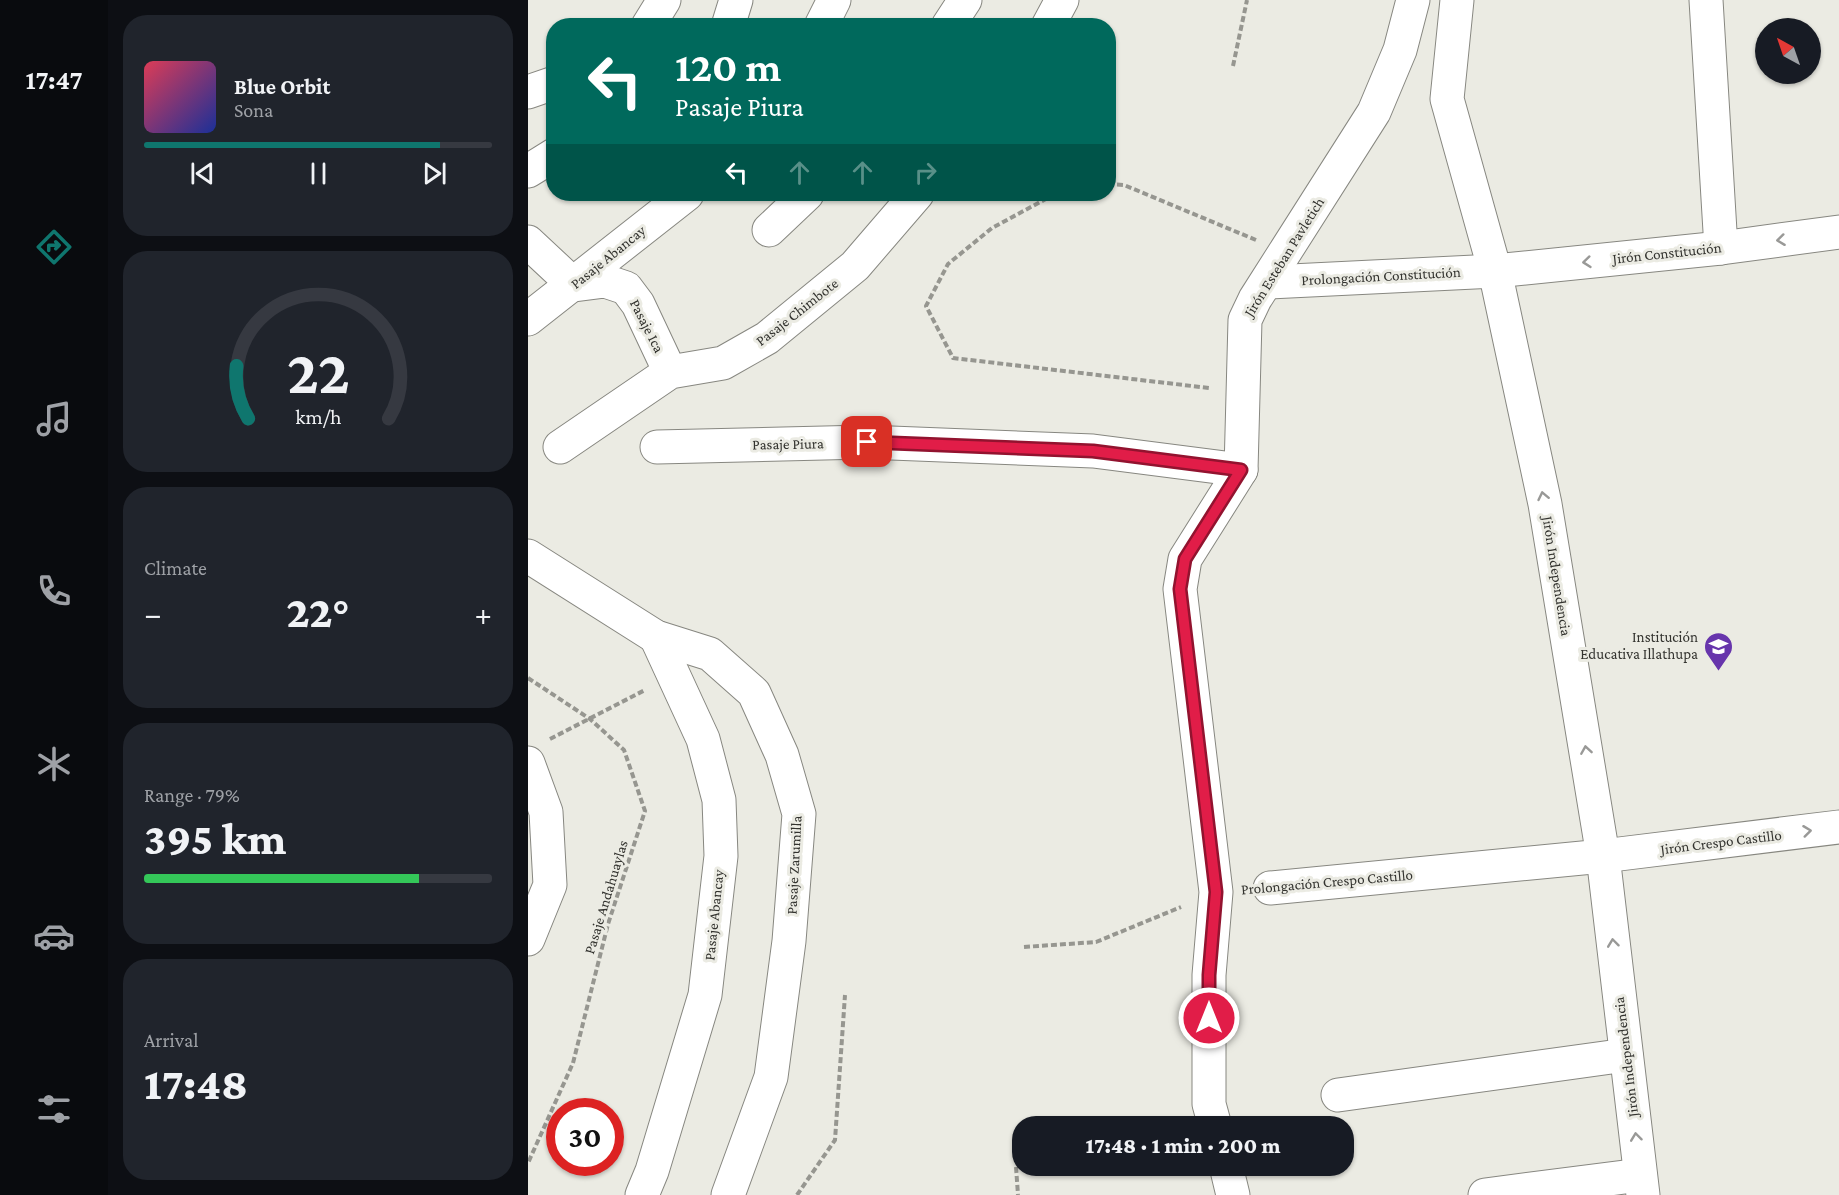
<!DOCTYPE html>
<meta charset="utf-8">
<style>
body{margin:0;font-family:"Crimson Pro",serif;background:#20242c;color:#f1f3f6;height:100vh;display:flex;flex-direction:column;font-size:22px;white-space:nowrap}
*{box-sizing:border-box;margin:0}
p{font-size:20px;color:#9ea1a6}
.icon{flex:none;width:33px;height:33px;fill:none;stroke:currentColor;stroke-width:2;stroke-linecap:round;stroke-linejoin:round}
.map{position:relative;flex:1;overflow:hidden}
.side{display:flex;flex-direction:column;gap:15px;padding:15px;background:#0d0f14;width:420px}
.side>*{flex:none}
.guide{position:absolute;left:18px;top:18px;width:570px;height:183px;border-radius:24px;box-shadow:0 2px 4px #0004;background:#00695c;color:#fff;overflow:hidden}
.needle{width:39px;rotate:320deg}
.buttons{position:absolute;left:1227px;top:18px;display:grid;gap:12px}
.buttons a{display:grid;place-items:center;width:66px;height:66px;border-radius:50%;background:#171b24;box-shadow:0 2px 4px #0004;font-size:30px}
.speed{position:absolute;left:18px;top:1098px;display:flex;gap:12px;font-size:30px;font-weight:700;text-align:center}
.speed>*{display:grid;place-content:center;width:78px;height:78px;border-radius:50%;background:#171b24;box-shadow:0 2px 4px #0004;line-height:1}
.speed .limit{border:9px solid #d22;background:#fff;color:#111}
.pin{position:absolute;display:grid;place-items:center;width:51px;height:51px;color:#fff;margin:-26px;border-radius:12px;box-shadow:0 3px 9px #0006}
.me{position:absolute;width:66px;margin:-33px;rotate:0deg;stroke-linejoin:round;filter:drop-shadow(0 0 4px #0008)}
.turn{display:flex;align-items:center;gap:21px;height:126px;padding:0 30px;font-size:27px}
.turn .icon{width:78px;height:78px;stroke-width:2.5}
.turn b{display:block;font-size:42px;line-height:51px}
.lanes{display:flex;align-items:center;height:57px;padding:0 30px;background:#0003;justify-content:center;gap:30px;direction:ltr}
.lanes .off{opacity:.35}
.big{font-size:45px;font-weight:800;line-height:1.1}
.side .card{flex:1;display:flex;flex-direction:column;justify-content:center;gap:9px;min-width:0;padding:0 21px;border-radius:24px;background:#20242c}
.side .dial{align-items:center;gap:0}
.dial svg{height:156px;overflow:visible;fill:none;stroke:#363941;stroke-width:7;stroke-linecap:round;text-anchor:middle}
.dial text{fill:#f1f3f6;stroke:none}
.song{display:flex;align-items:center;gap:18px}
.cover{width:72px;height:72px;border-radius:9px;background:linear-gradient(135deg,hsl(350 70% 55%),hsl(230 70% 35%))}
.played{height:6px;border-radius:3px;background:linear-gradient(90deg,#0f766e 85%,#363941 85%)}
.keys{display:flex;justify-content:space-around;direction:ltr}
.heat{display:flex;justify-content:space-between;align-items:center;font-size:33px;direction:ltr}
.charge{height:9px;border-radius:4px;background:linear-gradient(90deg,#34c759 79%,#363941 0)}
.trip{position:absolute;left:484px;top:1116px;width:342px;height:60px;border-radius:24px;background:#171b24;box-shadow:0 2px 4px #0004;font-weight:800;line-height:60px;text-align:center}
main{display:flex;flex:1;min-height:0}
.dock{display:flex;flex-direction:column;width:108px;justify-content:space-around;align-items:center;background:#090b0e;color:#9ea1a6}
.dock .icon{width:42px;height:42px}
.dock .selected{color:#0f766e}
.dock b{font-size:27px;color:#f1f3f6}
.map>svg:first-child{display:block}
</style>
<main>
<nav class="dock">
<b>17:47</b>
<svg class="icon selected" aria-label="directions" viewBox="0 0 24 24"><path d="M12 3l9 9-9 9-9-9zM9 14v-3h6M13 9l2 2-2 2"/></svg>
<svg class="icon" aria-label="music" viewBox="0 0 24 24"><path d="M9 18V5l10-2v13"/><circle cx="6" cy="18" r="3"/><circle cx="16" cy="16" r="3"/></svg>
<svg class="icon" aria-label="phone" viewBox="0 0 24 24"><path d="M5 4h4l2 5-3 2q2 4 5 5l2-3 5 2v4C11 20 4 13 5 4z"/></svg>
<svg class="icon" aria-label="climate" viewBox="0 0 24 24"><path d="M12 3v18M4 7l16 10M4 17L20 7"/></svg>
<svg class="icon" aria-label="car" viewBox="0 0 24 24"><path d="M5 17H2v-5l4-1 3-4h7l3 4 3 1v5h-3M9 17h6M6 11h13"/><circle cx="7" cy="17" r="2"/><circle cx="17" cy="17" r="2"/></svg>
<svg class="icon" aria-label="filters" viewBox="0 0 24 24"><path d="M4 7h16M4 17h16"/><circle cx="9" cy="7" r="2"/><circle cx="15" cy="17" r="2"/></svg>
</nav>
<section class="side">
<div class="card">
<div class="song"><i class="cover"></i><div><b>Blue Orbit</b><p>Sona</p></div></div>
<div class="played"></div>
<div class="keys"><svg class="icon" aria-label="previous" viewBox="0 0 24 24"><path d="M18 5L8 12l10 7zM5 5v14"/></svg><svg class="icon" aria-label="pause" viewBox="0 0 24 24"><path d="M8 5v14M16 5v14"/></svg><svg class="icon" aria-label="next" viewBox="0 0 24 24"><path d="M6 5l10 7-10 7zM19 5v14"/></svg></div>
</div>
<div class="card dial"><svg viewBox="0 0 100 80">
<path d="M14 69A42 42 0 1 1 86 69"/>
<path d="M14 69A42 42 0 0 1 8 42" stroke="#0f766e"/>
<text x="50" y="56" font-size="32" font-weight="700">22</text>
<text x="50" y="72" font-size="11">km/h</text>
</svg></div>
<div class="card"><p>Climate</p>
<div class="heat"><a>−</a><b class="big">22°</b><a>+</a></div>
</div>
<div class="card"><p>Range · 79%</p><b class="big">395 km</b><div class="charge"></div></div>
<div class="card"><p>Arrival</p><b class="big">17:48</b></div>
</section>
<div class="map">
<svg width="1311" height="1195" viewBox="0 0 1311 1195">
<rect width="100%" height="100%" fill="#ebebe3"/>
<g fill="none" stroke-linecap="round" stroke-linejoin="round">
<defs>
<g id="minor">
<polyline points="929,0 919,99 967,271 1017,504 1075,856 1115,1195"/>
<polyline points="1178,0 1193,248"/>
<polyline points="120,26 136,0"/>
<polyline points="200,26 208,0"/>
<polyline points="293,26 306,0"/>
<polyline points="420,26 437,0"/>
<polyline points="520,26 534,0"/>
<polyline points="0,92 26,83"/>
<polyline points="0,171 26,155"/>
<polyline points="241,230 279,194"/>
<polyline points="0,242 46,285 77,281 98,288 110,304 142,372"/>
<polyline points="740,282 967,271 1193,248 1311,232"/>
<polyline points="0,319 159,194"/>
<polyline points="32,447 142,372 195,363 239,338 327,266 389,194"/>
<polyline points="129,447 338,442 565,451 713,470"/>
<polyline points="0,556 128,637 182,654 226,693 254,755 271,814 261,941 243,1077 200,1195"/>
<polyline points="0,763 18,812 22,885 0,939"/>
<polyline points="742,888 1075,856 1311,827"/>
<polyline points="810,1095 1098,1055"/>
<polyline points="687,1126 681,1104 681,975 688,892 652,589 657,559 713,470 717,320 727,299 846,112 872,50 885,0"/>
<polyline points="698,1166 705,1195"/>
<polyline points="114,1195 124,1171 177,995 193,856 191,800 175,739 128,637"/>
<polyline points="957,1195 1112,1175"/>
</g>
</defs>
<use href="#minor" stroke="#878780" stroke-width="35"/>
<g stroke="#969690" stroke-width="4" stroke-dasharray="6 3" stroke-linecap="butt">
<polyline points="705,66 719,0"/>
<polyline points="580,184 596,185 728,240"/>
<polyline points="527,194 464,228 420,264 398,306 425,358 681,388"/>
<polyline points="0,678 62,719 96,750 117,811 80,924 45,1063 0,1163"/>
<polyline points="22,739 117,690"/>
<polyline points="496,947 568,942 653,907"/>
<polyline points="488,1167 490,1195"/>
<polyline points="269,1195 307,1140 317,995"/>
</g>
<use href="#minor" stroke="#fff" stroke-width="33"/>
</g>
<defs><path id="oneway-chevron" d="M-2-3.5L2.5 0L-2 3.5" fill="none" stroke-width="1.6" stroke-linecap="round" stroke-linejoin="round" transform="scale(1.5)"/></defs>
<g stroke="#999997">
<use href="#oneway-chevron" transform="translate(1253 240) rotate(173)"/>
<use href="#oneway-chevron" transform="translate(1059 262) rotate(174)"/>
<use href="#oneway-chevron" transform="translate(1015 496) rotate(-102)"/>
<use href="#oneway-chevron" transform="translate(1058 750) rotate(-99)"/>
<use href="#oneway-chevron" transform="translate(1279 831) rotate(-7)"/>
<use href="#oneway-chevron" transform="translate(1085 943) rotate(-97)"/>
<use href="#oneway-chevron" transform="translate(1108 1137) rotate(-97)"/>
</g>
<g fill="none" stroke-linecap="round" stroke-linejoin="round">
<defs>
<polyline id="route" points="339,442 565,451 713,470 657,559 652,589 688,892 681,975 681,1018"/>
</defs>
<use href="#route" stroke="#92132f" stroke-width="15"/>
<use href="#route" stroke="#e11d48" stroke-width="10"/>
</g>
<defs>
<symbol id="school-pin" viewBox="-11 -11 22 30"><path d="M0 17L-7.5 6A9.5 9.5 0 1 1 7.5 6Z" fill="#6735ac" stroke="#ebebe3"/><path d="M0-5L7-2L0 1L-7-2ZM-4 1L0 2.5L4 1V4Q0 6-4 4Z" fill="#fff"/></symbol>
</defs>
<g fill-rule="evenodd">
<use href="#school-pin" x="1174" y="630" width="33" height="45"/>
</g>
<g text-anchor="middle" stroke-width="6" stroke-linejoin="round" paint-order="stroke">
<g font-size="15" fill="#33332f" stroke="#ebebe3">
<text transform="translate(1139 253) rotate(-6)" y="5">Jirón Constitución</text>
<text transform="translate(80 257) rotate(-39)" y="5">Pasaje Abancay</text>
<text transform="translate(756 257) rotate(-58)" y="5">Jirón Esteban Pavletich</text>
<text transform="translate(853 276) rotate(-3)" y="5">Prolongación Constitución</text>
<text transform="translate(269 312) rotate(-38)" y="5">Pasaje Chimbote</text>
<text transform="translate(119 326) rotate(63)" y="5">Pasaje Ica</text>
<text transform="translate(260 444) rotate(-1)" y="5">Pasaje Piura</text>
<text transform="translate(1029 576) rotate(81)" y="5">Jirón Independencia</text>
<text transform="translate(1193 842) rotate(-7)" y="5">Jirón Crespo Castillo</text>
<text transform="translate(266 865) rotate(-87)" y="5">Pasaje Zarumilla</text>
<text transform="translate(799 882) rotate(-5)" y="5">Prolongación Crespo Castillo</text>
<text transform="translate(78 897) rotate(-73)" y="5">Pasaje Andahuaylas</text>
<text transform="translate(186 915) rotate(-84)" y="5">Pasaje Abancay</text>
<text transform="translate(1098 1057) rotate(-97)" y="5">Jirón Independencia</text>
</g>
<g font-size="15" fill="#33332f" stroke="#ebebe3" text-anchor="end">
<text x="1170" y="642">Institución<tspan x="1170" dy="17">Educativa Illathupa</tspan></text>
</g>
</g>
</svg>
<div class="buttons">
<a><svg class="needle" viewBox="-14 -14 28 28"><path d="M0-13l5 13h-10z" fill="#e53935"/><path d="M0 13l5-13h-10z" fill="#9ea1a6"/></svg></a>
</div>
<div class="speed"><div class="limit">30</div></div>
<div class="pin" style="left:339px;top:442px;background:#d93025"><svg class="icon" aria-label="arrive" viewBox="0 0 24 24"><path d="M6 21V4h12l-3 4 3 4H6"/></svg></div>
<svg class="me" style="left:681px;top:1018px" viewBox="-20 -20 40 40"><circle r="17" fill="#e11d48" stroke="#fff" stroke-width="3"/><path d="M0-11L8 9 0 5-8 9z" fill="#fff"/></svg>
<div class="trip">17:48 · 1 min · 200 m</div>
<div class="guide">
<div class="turn"><svg class="icon" aria-label="left" viewBox="0 0 24 24"><path d="M17 20v-9H6M10 6l-5 5 5 5"/></svg><div><b>120 m</b>Pasaje Piura</div></div>
<div class="lanes"><svg class="icon" aria-label="left" viewBox="0 0 24 24"><path d="M17 20v-9H6M10 6l-5 5 5 5"/></svg><svg class="icon off" aria-label="ahead" viewBox="0 0 24 24"><path d="M12 20V5M6 11l6-6 6 6"/></svg><svg class="icon off" aria-label="ahead" viewBox="0 0 24 24"><path d="M12 20V5M6 11l6-6 6 6"/></svg><svg class="icon off" aria-label="right" viewBox="0 0 24 24"><path d="M7 20v-9h11M14 6l5 5-5 5"/></svg></div>
</div>
</div>
</main>
